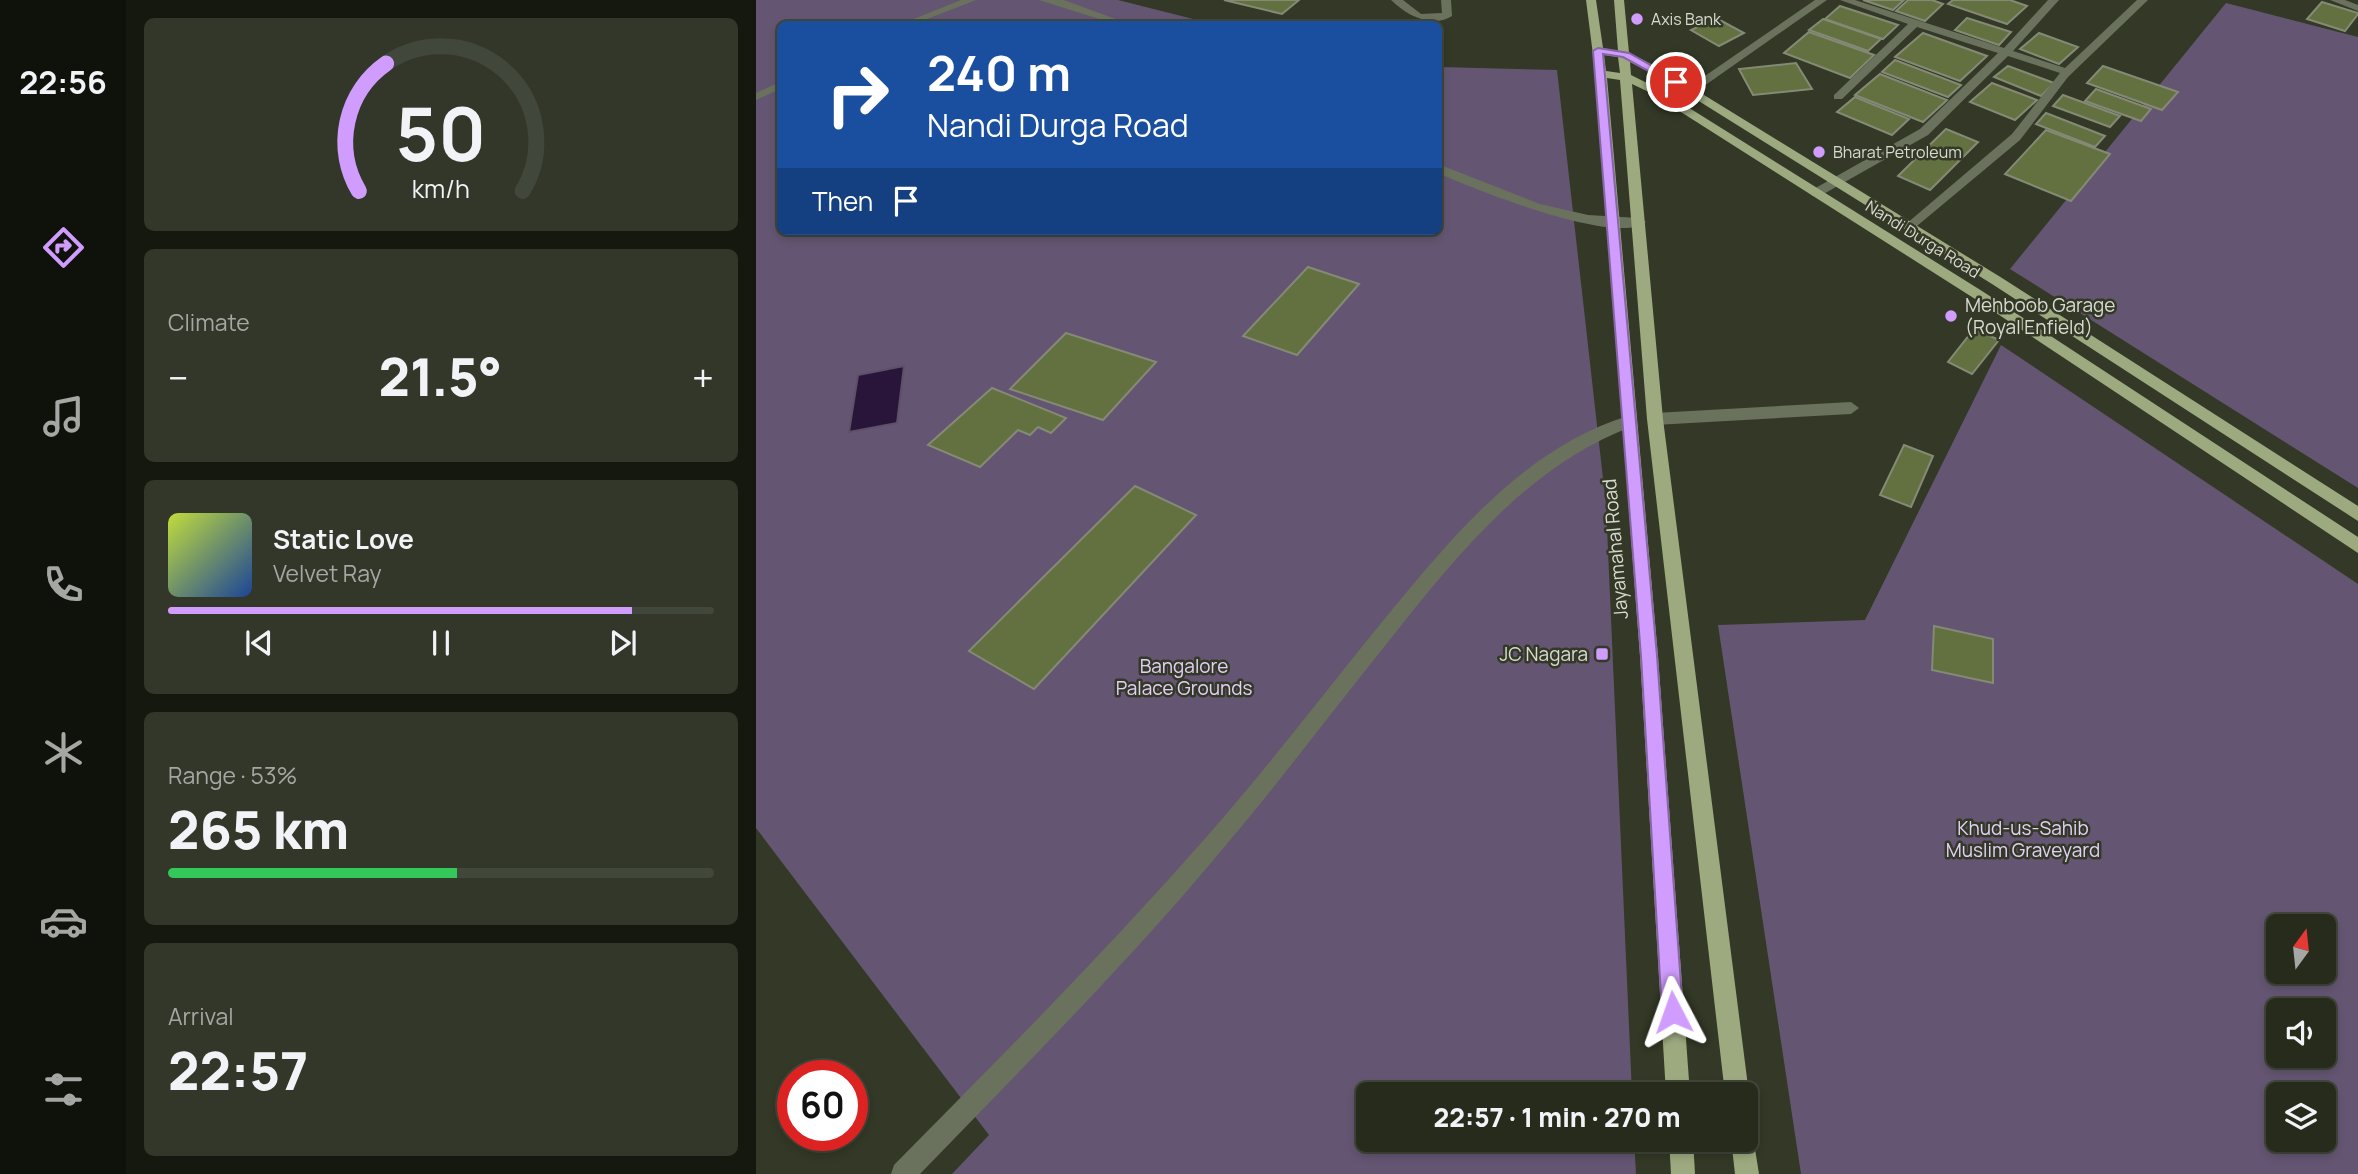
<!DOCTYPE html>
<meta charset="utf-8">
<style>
body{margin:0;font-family:Manrope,sans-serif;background:#323729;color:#f1f3f6;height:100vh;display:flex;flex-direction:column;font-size:26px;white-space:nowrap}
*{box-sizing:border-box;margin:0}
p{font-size:23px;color:#a4a7a3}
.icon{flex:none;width:38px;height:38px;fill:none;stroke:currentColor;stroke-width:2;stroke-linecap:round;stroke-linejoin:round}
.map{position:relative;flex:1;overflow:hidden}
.side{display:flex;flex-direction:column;gap:18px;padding:18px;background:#15180f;width:630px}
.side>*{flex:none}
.top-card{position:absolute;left:21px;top:21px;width:665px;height:214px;border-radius:10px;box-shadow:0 4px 10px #0003,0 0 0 2px #42473b;background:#1a4fa0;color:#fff;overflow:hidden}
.needle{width:46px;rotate:15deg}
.controls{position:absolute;left:1510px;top:914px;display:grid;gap:14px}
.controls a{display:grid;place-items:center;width:70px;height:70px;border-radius:10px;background:#262b1c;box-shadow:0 4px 10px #0003,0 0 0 2px #42473b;font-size:35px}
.speed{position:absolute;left:21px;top:1060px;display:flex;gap:14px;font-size:35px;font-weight:700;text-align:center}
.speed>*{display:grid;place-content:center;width:91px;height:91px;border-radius:50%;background:#262b1c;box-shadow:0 4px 10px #0003,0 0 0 2px #42473b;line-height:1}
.speed .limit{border:10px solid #d22;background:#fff;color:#111}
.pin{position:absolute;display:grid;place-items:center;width:60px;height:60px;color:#fff;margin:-30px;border:4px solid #fff;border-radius:50%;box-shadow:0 2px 7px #0007}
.me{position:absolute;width:77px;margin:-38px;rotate:356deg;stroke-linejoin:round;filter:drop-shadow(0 0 5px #0008)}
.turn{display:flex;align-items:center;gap:24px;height:147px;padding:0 35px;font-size:32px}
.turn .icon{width:91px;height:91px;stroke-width:2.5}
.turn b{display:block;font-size:49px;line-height:60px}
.then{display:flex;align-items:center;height:66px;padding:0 35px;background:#0003;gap:14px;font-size:26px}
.big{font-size:52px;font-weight:800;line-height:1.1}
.side .card{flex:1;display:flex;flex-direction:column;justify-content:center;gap:10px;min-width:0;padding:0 24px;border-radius:10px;background:#323729}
.side .dial{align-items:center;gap:0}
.dial svg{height:182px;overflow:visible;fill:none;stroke:#42473b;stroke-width:7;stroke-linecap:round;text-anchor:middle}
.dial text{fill:#f1f3f6;stroke:none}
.song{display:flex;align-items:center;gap:21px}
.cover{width:84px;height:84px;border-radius:10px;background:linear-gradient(135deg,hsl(70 70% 55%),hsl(220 70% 35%))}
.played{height:7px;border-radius:4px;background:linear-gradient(90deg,#d09dfe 85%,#42473b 85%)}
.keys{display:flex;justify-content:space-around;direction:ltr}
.heat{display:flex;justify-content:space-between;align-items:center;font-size:38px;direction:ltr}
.charge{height:10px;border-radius:5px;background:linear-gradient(90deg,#34c759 53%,#42473b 0)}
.trip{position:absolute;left:600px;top:1082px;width:402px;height:70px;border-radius:10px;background:#262b1c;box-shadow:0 4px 10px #0003,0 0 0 2px #42473b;font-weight:800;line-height:70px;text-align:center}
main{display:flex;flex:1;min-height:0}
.tabs{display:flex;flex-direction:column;width:126px;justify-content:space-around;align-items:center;background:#0f110b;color:#a4a7a3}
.tabs .icon{width:49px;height:49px}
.tabs .on{color:#d09dfe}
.tabs b{font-size:32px;color:#f1f3f6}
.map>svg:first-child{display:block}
</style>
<main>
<nav class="tabs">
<b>22:56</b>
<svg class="icon on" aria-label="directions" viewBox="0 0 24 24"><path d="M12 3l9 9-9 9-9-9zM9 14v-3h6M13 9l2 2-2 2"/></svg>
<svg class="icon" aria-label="music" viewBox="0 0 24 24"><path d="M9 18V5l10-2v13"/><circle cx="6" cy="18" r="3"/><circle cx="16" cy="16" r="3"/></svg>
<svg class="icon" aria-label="phone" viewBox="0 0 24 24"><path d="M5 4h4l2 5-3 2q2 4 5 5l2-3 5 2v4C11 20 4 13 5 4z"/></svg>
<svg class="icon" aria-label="climate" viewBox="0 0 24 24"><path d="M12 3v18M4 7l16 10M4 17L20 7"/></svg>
<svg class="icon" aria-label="car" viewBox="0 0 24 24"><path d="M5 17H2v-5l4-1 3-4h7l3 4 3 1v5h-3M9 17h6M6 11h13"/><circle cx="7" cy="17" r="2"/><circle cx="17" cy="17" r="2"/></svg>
<svg class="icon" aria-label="filters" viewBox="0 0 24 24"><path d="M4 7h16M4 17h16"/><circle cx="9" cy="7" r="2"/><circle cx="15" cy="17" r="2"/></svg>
</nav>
<section class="side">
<div class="card dial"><svg viewBox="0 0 100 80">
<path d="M14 69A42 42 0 1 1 86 69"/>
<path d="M14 69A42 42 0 0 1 26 13" stroke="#d09dfe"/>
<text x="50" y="56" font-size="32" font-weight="700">50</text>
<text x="50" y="72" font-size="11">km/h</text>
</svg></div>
<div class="card"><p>Climate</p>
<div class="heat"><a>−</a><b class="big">21.5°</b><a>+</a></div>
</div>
<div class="card">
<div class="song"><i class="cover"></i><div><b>Static Love</b><p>Velvet Ray</p></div></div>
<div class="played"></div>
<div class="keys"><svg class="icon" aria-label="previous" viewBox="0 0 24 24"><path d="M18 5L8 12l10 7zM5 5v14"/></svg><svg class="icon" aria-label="pause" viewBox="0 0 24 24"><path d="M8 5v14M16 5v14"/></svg><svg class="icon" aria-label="next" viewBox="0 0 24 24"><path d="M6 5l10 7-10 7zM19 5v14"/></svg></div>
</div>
<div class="card"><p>Range · 53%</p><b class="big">265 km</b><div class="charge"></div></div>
<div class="card"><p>Arrival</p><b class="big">22:57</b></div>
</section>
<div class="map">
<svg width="1602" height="1174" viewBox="0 0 1602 1174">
<rect width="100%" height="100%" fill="#333926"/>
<g fill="#645672" fill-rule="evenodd">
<polygon points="0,0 362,0 457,24 24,24 24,231 682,231 683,67 801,70 850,505 876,1094 612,1094 612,1139 878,1139 880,1174 196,1174 233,1135 0,828"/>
<polygon points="1470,3 1602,37 1602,488 1254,269"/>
<path d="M1245,345L1602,584V1174H1045L962,625L1109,620ZM1522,926H1568V971H1522ZM1522,1010H1568V1055H1522ZM1522,1094H1568V1139H1522Z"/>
</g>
<polygon fill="#2a153a" stroke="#5e5067" stroke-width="2" points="148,366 141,423 93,432 102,375"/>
<g fill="#637040" stroke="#848a75" stroke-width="2">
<polygon points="468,0 543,0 526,14"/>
<polygon points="1107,0 1148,0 1137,10"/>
<polygon points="1152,0 1176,0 1187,4 1169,21 1140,11"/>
<polygon points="1197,0 1254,0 1271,6 1251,24 1192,4"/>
<polygon points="1566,2 1602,13 1602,14 1589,31 1551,19"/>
<polygon points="1084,6 1142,25 1127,39 1069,19"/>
<polygon points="960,18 988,33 963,46 935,30"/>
<polygon points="1211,18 1255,32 1243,45 1199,30"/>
<polygon points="1067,19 1125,39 1112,51 1053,30"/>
<polygon points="1053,32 1118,55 1094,78 1028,53"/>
<polygon points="1167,33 1231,56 1204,81 1139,57"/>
<polygon points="1283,33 1322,47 1303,64 1264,49"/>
<polygon points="1139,60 1205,85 1192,97 1126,72"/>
<polygon points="1040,63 1056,89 997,95 983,69"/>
<polygon points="1252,66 1298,83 1285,96 1238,77"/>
<polygon points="1347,66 1422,92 1406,110 1331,83"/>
<polygon points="1124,74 1191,100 1167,122 1099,95"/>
<polygon points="1236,83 1281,100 1259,120 1214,102"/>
<polygon points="1340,89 1395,109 1385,121 1329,101"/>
<polygon points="1307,95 1364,116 1354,127 1297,106"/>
<polygon points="1099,97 1153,119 1136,135 1081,112"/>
<polygon points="1290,113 1349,136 1339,147 1280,124"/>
<polygon points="1190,129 1222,142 1174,190 1142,176"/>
<polygon points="1290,130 1354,154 1315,201 1249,174"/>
<polygon points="552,267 603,284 541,355 487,336"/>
<polygon points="1218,329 1243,340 1216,374 1192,362"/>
<polygon points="310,333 400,362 347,420 254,389"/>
<polygon points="236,388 310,418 295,433 282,427 274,435 262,430 224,467 172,445"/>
<polygon points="1148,445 1177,456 1155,507 1124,495"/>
<polygon points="379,486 440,515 278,689 213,651"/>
<polygon points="1178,626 1237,639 1237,683 1176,670"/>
</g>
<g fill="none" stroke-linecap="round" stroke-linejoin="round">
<g fill="#6a715c" fill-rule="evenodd">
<polygon points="205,0 220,0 158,24 145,24"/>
<polygon points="283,0 308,0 373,24 359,24"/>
<path d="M635,0H647L665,14L686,13L685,0H695L696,16C676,29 650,15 635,0Z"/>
<polygon points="1059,0 1071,0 938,93 930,93 930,89"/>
<polygon points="1084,0 1099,0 1248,48 1292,0 1303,0 1257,51 1309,68 1381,0 1392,0 1312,77 1264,140 1155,231 1148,227 1150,224 1256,134 1304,73 1252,56 1172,135 1064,196 1056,196 1056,190 1164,129 1242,53 1161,27 1086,99 1078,99 1078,95 1152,24"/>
<polygon points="1574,0 1589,0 1602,5 1602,11"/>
<polygon points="24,82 24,89 0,100 0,93"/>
<path d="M682,164L784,204L832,215L883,218L890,222C862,247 715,188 682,173Z"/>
<polygon points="1095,402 1103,408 1095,414 899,425 891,419 899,413"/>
<path d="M872,416L877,418L880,422L877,426C769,467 698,559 628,647C575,713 524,781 470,845C374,961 268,1066 164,1174H135L138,1165C245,1057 352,949 453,834C510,769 563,700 617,633C687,548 762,450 872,416Z"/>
</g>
<g fill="#9daa7f" fill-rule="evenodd">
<path d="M830,0H840L847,48L862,51L858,0H868L873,53L909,71L1246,278L1602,506V521L1236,284L901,75L874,62L875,75L903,89L1226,291L1602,537V553L1216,297L895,93L876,84L907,419L993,1094L990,1100V1094H969L891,419L864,80L851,78L902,656L934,1094H910L884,656L841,86ZM848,55L862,57L864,73L850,71Z"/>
<polygon points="990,1128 996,1130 1003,1174 979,1174 975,1139 990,1139"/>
<polygon points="913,1139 937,1139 939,1174 915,1174"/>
</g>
</g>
<polygon fill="#d09dfe" stroke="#8766a5" stroke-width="2" points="842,48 873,53 925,82 916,84 867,57 847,54 901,656 927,1012 924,1019 917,1022 909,1019 906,1012 885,656 837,51"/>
<g fill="#d09dfe" stroke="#333926" stroke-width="2.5">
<circle cx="881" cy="19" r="7"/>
<circle cx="1063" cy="152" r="7"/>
<circle cx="1195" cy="316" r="7"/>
<rect x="839" y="647" width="14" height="14" rx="3.5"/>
</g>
<g text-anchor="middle" stroke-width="5" stroke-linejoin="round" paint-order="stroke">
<g font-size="16" fill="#d8dbd0" stroke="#333926" text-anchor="start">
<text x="895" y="25">Axis Bank</text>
<text x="1077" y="158">Bharat Petroleum</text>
</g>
<g font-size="16" fill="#d8dbd0" stroke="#333926">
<text transform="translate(1167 239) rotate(32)" y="6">Nandi Durga Road</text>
</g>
<g font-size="19" fill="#d8dbd0" stroke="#333926" text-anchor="start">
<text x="1209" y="312">Mehboob Garage<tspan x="1209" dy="22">(Royal Enfield)</tspan></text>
<text x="832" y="661" text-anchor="end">JC Nagara</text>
</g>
<g font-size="19" fill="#d8dbd0" stroke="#333926">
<text transform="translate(859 549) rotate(-95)" y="7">Jayamahal Road</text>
</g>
<g font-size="19" fill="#e4cff9" stroke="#333926">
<text x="428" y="673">Bangalore<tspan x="428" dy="22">Palace Grounds</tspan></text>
<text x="1267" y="835">Khud-us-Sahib<tspan x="1267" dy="22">Muslim Graveyard</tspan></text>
</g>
</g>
</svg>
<div class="controls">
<a><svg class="needle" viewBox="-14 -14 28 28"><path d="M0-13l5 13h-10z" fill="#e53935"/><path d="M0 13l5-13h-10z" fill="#a4a7a3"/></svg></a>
<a><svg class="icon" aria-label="sound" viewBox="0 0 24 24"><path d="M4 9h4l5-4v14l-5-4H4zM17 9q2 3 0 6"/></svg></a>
<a><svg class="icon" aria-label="layers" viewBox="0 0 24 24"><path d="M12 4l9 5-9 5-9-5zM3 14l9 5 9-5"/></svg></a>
</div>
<div class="speed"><div class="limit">60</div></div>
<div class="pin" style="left:920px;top:82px;background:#d93025"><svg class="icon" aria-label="arrive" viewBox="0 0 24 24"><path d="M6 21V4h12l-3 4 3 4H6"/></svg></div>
<svg class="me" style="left:917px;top:1012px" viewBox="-20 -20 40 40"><path d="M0-17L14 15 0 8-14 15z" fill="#d09dfe" stroke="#fff" stroke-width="4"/></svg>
<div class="trip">22:57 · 1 min · 270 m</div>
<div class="top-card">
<div class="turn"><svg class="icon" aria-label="right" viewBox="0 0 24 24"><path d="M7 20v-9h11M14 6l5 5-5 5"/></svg><div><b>240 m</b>Nandi Durga Road</div></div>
<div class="then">Then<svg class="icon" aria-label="arrive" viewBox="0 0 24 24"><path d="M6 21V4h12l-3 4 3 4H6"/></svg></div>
</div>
</div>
</main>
